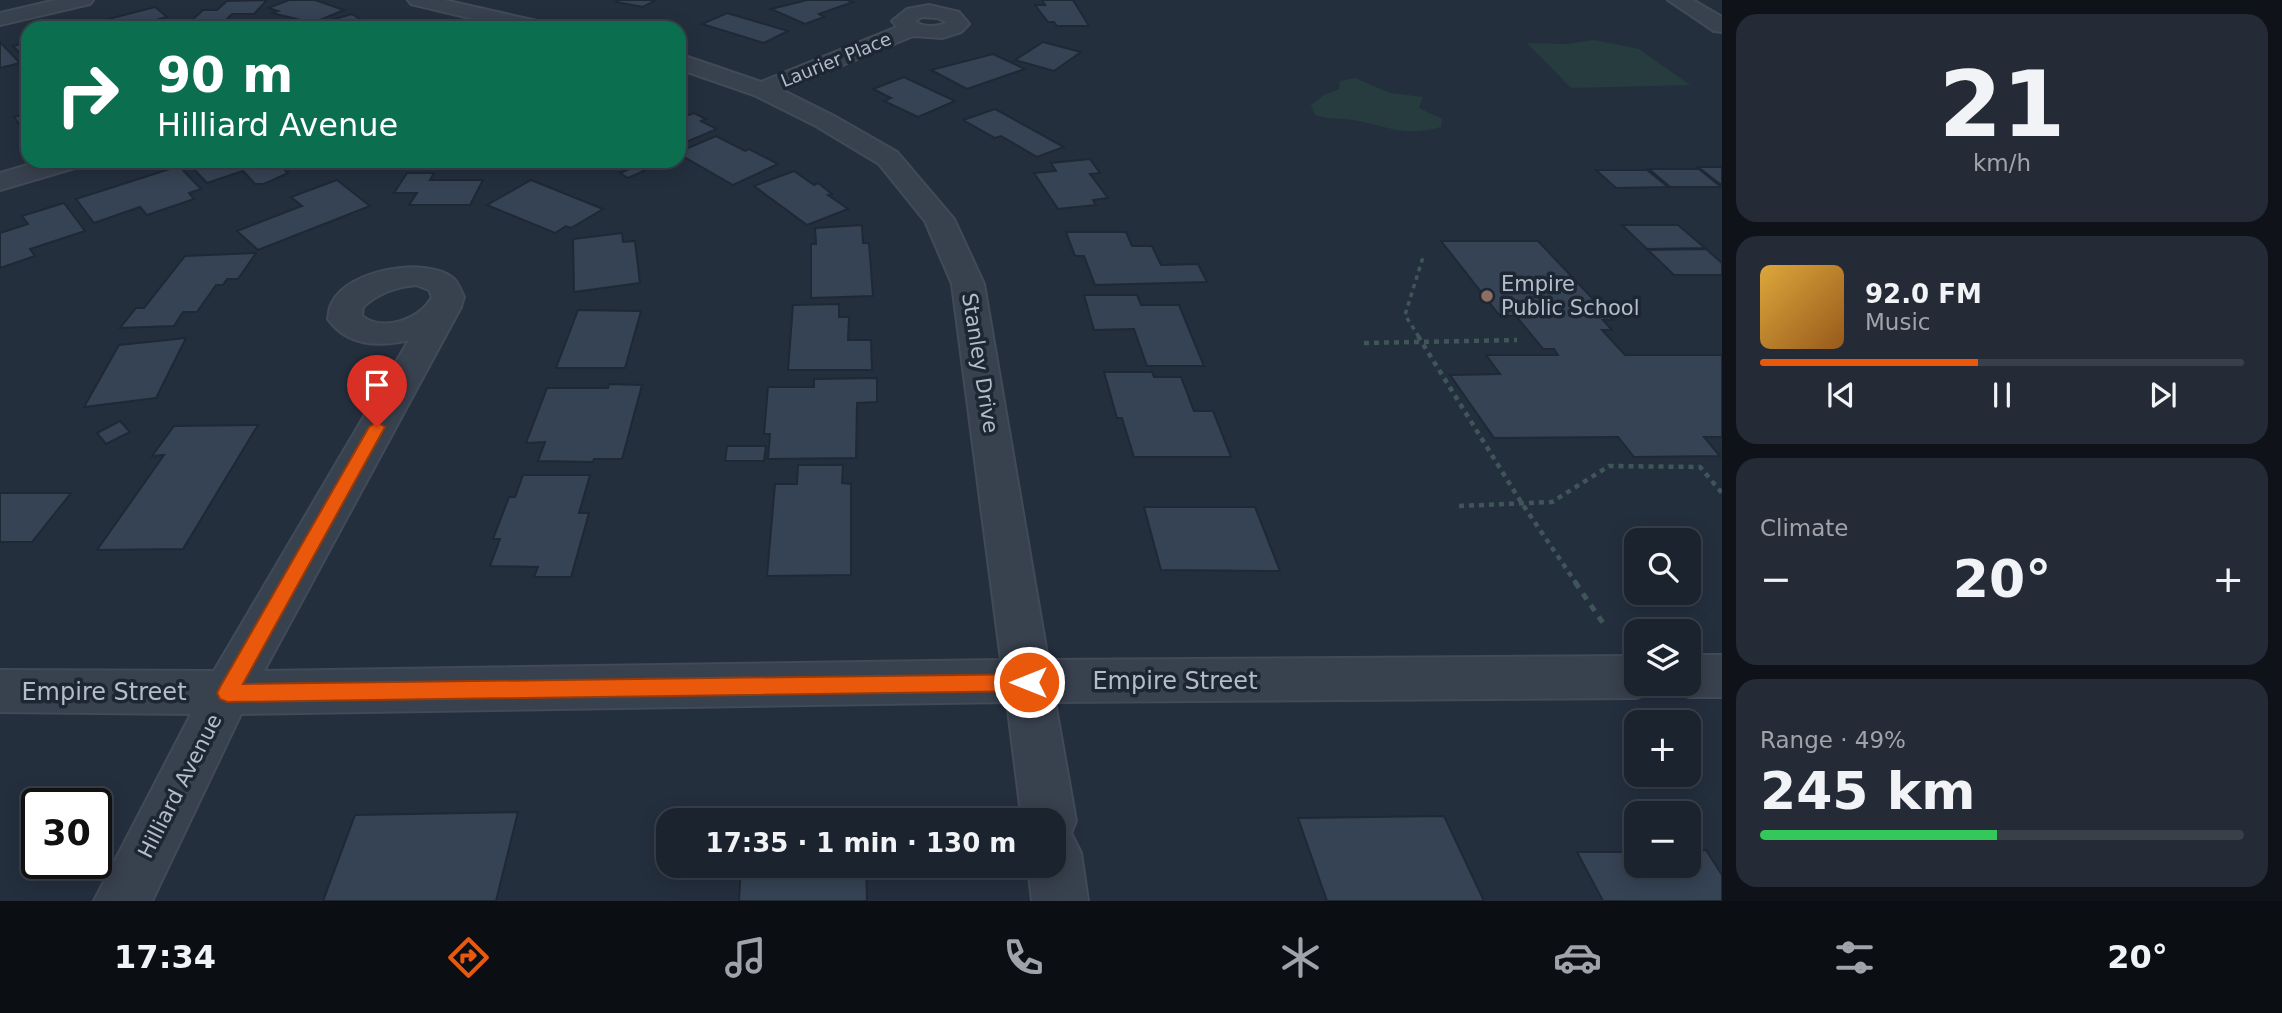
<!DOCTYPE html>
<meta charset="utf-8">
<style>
body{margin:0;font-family:"DejaVu Sans",sans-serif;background:#242b36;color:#f1f3f6;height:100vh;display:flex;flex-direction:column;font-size:26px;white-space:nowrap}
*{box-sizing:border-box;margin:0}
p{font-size:23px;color:#a0a4aa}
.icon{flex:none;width:38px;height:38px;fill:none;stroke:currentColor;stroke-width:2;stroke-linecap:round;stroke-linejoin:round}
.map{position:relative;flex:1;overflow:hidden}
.side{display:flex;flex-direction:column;gap:14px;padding:14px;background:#0f1319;width:560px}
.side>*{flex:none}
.guide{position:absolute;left:21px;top:21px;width:665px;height:147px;border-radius:21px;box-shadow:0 4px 18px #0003,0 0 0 2px #39404a;background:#0b6e4f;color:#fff;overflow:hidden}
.buttons{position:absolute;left:1624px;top:528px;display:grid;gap:14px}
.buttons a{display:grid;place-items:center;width:77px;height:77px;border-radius:14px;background:#1b232e;box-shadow:0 4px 18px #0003,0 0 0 2px #39404a;font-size:35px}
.speed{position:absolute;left:21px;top:788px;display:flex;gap:14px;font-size:35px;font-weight:700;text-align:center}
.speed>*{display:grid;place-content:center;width:91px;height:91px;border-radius:50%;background:#1b232e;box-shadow:0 4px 18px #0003,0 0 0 2px #39404a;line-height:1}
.speed .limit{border:4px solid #111;border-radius:10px;background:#fff;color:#111}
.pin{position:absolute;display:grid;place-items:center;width:60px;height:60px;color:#fff;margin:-72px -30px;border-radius:50% 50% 50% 0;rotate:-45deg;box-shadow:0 0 7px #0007}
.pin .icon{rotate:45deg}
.me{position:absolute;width:77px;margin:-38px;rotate:270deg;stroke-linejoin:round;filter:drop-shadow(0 0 5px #0008)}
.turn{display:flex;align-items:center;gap:24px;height:147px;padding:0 21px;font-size:32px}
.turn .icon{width:91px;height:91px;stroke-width:2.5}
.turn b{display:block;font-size:49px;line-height:60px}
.big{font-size:52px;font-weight:600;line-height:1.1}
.side .tile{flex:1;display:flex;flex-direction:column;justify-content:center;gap:10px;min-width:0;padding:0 24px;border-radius:21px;background:#242b36}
.side .dial{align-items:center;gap:0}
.dial b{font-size:91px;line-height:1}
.song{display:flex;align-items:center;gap:21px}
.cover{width:84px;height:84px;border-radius:10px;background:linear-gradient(135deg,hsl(40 70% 55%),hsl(30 70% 35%))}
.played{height:7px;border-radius:4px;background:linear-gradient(90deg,#ea580c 45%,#39404a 45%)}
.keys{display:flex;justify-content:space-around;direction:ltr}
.heat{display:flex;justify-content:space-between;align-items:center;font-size:38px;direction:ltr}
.charge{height:10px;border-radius:5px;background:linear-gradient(90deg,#34c759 49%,#39404a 0)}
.trip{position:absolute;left:656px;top:808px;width:410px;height:70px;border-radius:21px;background:#1b232e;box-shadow:0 4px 18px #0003,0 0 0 2px #39404a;font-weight:600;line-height:70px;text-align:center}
.menu{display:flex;height:112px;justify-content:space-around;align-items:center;background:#0b0e12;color:#a0a4aa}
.menu .icon{width:49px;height:49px}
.menu .active{color:#ea580c}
.menu b{font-size:32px;color:#f1f3f6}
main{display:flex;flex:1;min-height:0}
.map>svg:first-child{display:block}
</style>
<main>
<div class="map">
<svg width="1722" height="901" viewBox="0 0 1722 901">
<rect width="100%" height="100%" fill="#242f3e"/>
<g fill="#263c3f">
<polygon points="1594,40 1639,49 1690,85 1571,88 1527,43 1566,44"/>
<path d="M1355,78L1390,93L1423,97L1419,108L1442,119L1441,127C1405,137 1389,127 1354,120C1340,118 1328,120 1315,115L1311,105L1324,95L1339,89L1340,81Z"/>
</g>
<g fill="#364354" stroke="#1f2835" stroke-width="2">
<polygon points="267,0 254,14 232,14 226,20 191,21 203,10 217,10 227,1"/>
<polygon points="289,0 315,0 344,10 313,23 272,13 278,11 268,8"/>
<polygon points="619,0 656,0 643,7 616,2"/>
<polygon points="807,0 847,0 853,2 819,14 824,17 805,24 771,9"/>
<polygon points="1042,0 1073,0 1089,26 1057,26 1054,22 1048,22 1035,5 1045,5"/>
<polygon points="155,7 167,17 152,21 159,27 156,28 104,28 97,22"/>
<polygon points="727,13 788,31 764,43 702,24"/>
<polygon points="352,14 367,24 360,25 364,28 309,26"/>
<polygon points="0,42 20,63 0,68"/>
<polygon points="28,42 28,59 26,60 13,46"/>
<polygon points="1043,42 1081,52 1054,71 1015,60"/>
<polygon points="993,54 1025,69 967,89 931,70"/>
<polygon points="904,77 955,101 918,117 884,101 891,98 873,89"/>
<polygon points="679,109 689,115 694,113 706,119 701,121 717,129 679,145"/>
<polygon points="995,109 1064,147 1037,157 1001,136 995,138 963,120"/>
<polygon points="28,114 28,133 26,133 14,117"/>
<polygon points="716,136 745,151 749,149 778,164 733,185 679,154 679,152"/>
<polygon points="1090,159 1100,173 1090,174 1108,198 1093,200 1096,205 1058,209 1034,173 1056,171 1051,163"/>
<polygon points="195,161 275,161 288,173 264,184 255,184 243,171 207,183 188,163"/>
<polygon points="179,166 201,189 189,193 194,199 147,215 140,207 94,223 76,199"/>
<polygon points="636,166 644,171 628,178 620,173"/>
<polygon points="1698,167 1722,167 1722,184 1720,184"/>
<polygon points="1649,169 1699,169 1721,187 1670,187"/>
<polygon points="1596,170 1647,170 1668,187 1616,188"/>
<polygon points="794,171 814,185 818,183 832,194 828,195 848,209 807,225 754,186"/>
<polygon points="407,173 434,173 430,180 483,180 470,205 409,205 417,193 394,193"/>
<polygon points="337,180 370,206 258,250 237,231 302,206 291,197"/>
<polygon points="531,180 603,209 571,228 566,226 555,233 487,205"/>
<polygon points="64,203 85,231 30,249 35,256 0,268 0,233 28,224 22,216"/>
<polygon points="862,225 863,243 869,243 873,296 811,298 811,244 816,244 815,228"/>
<polygon points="1622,225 1678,225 1705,248 1647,249"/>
<polygon points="1066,232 1126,232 1132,246 1152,246 1161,265 1198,264 1207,282 1095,285 1084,256 1075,256"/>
<polygon points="622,233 623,242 635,241 640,283 574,292 573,239"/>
<polygon points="1441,241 1538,241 1613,320 1603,320 1612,330 1602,330 1625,355 1722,355 1722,437 1704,437 1720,456 1634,457 1618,437 1494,438 1450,375 1500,374 1486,355 1558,355 1554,349 1543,349 1516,316 1500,316"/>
<polygon points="1706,249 1722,263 1722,275 1674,275 1648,250"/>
<polygon points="256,253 238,279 227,279 223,285 216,285 197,312 183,312 174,326 120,328 136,308 144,308 185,256"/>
<polygon points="1084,295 1137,295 1141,305 1179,305 1204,366 1147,366 1134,329 1094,330"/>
<polygon points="839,304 839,317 849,317 848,340 871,340 872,370 788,370 793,305"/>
<polygon points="578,310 641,311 625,368 556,368"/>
<polygon points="186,338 156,398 84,407 119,345"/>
<polygon points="1104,372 1152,372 1154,377 1181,377 1194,411 1213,411 1231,457 1134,457 1122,418 1117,418"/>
<polygon points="877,378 877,402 857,403 856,458 768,459 770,434 764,434 768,387 814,387 814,379"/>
<polygon points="609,384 642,385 622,459 594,459 593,462 538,461 545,442 526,443 547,388 608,388"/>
<polygon points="120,421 130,432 106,444 97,433"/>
<polygon points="258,425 183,549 97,550 164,455 152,456 174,426"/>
<polygon points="727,446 766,446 764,461 725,461"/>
<polygon points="798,465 843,465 842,483 851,484 851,575 767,576 775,484 797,484"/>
<polygon points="523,475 590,475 579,513 589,513 571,577 534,577 538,567 490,566 500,539 493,539 509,497 515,497"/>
<polygon points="0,493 71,493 32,542 0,542"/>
<polygon points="1144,507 1255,507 1280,571 1161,570"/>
<polygon points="518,812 496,901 323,901 355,815"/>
<polygon points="865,816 865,821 745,821 745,818"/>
<polygon points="1444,816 1484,901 1327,901 1298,818"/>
<polygon points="1706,850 1722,875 1722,901 1603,901 1577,852 1636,852 1636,866 1689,866 1689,851"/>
<polygon points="741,866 866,866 867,901 739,901"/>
</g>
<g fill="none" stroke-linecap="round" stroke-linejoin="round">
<defs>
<g id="minor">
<polygon points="56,0 93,0 90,4 0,25 0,13"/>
<polygon points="408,0 444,0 546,23 549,28 511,28 411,4"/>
<polygon points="1668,0 1693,0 1722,17 1722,32 1714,31"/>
<path d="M929,5L959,12L969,24L961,32L942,38L913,36L782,90L834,116L897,152L954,219L984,284L1048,660L1636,656V684H1656L1653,692L1636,698L1055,702L1076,821L1071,833L1081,853L1088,901H1032L1028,866H1054V821H1022L1007,702L241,714L152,901H94L191,714L0,712V670L214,671L409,340C379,347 347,346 328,319C329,314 329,307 332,303C347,270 425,256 453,278C458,282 461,291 464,297L461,307L264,671L1001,660L952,284L925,221L879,164L816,126L754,95L679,69V54L761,82L897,27L892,21L907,9ZM922,17L937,18L947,22C938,27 923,28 915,21ZM416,285L429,290L432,297C420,320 383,332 362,316L363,307C379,293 395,287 416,285Z"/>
<polygon points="41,161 82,161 78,167 0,190 0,173"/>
<polygon points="1689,655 1722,655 1722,697 1689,697 1672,691 1669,684 1689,684"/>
</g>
</defs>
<use href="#minor" stroke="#414a57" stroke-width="4"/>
<polyline stroke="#3f5557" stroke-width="3.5" stroke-dasharray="4.5 4.5" stroke-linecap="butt" points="1419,337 1405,315 1424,254"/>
<g stroke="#3f5557" stroke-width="4.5" stroke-dasharray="5 5" stroke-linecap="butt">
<polyline points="1418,336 1521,502 1576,583"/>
<polyline points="1364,343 1517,340"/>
<polyline points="1459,506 1552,502 1609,466 1700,467 1722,493"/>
</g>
<polyline stroke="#3f5557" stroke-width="5" stroke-dasharray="7 7" stroke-linecap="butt" points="1575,582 1603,623"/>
<use href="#minor" fill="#38414e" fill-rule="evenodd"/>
</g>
<polygon fill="#ea580c" stroke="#983908" stroke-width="2" points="377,422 385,427 243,684 1029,674 1036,676 1039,682 1036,688 1029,691 227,702 220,699 217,693 220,687 369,427"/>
<circle fill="#8d6e63" stroke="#1d2633" stroke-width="2.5" cx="1487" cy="296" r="7"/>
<g text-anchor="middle" stroke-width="7" stroke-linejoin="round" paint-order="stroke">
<g font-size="18" fill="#b4bcc9" stroke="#1d2633">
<text transform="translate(836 60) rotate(-22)" y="6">Laurier Place</text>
</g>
<g font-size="21" fill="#b4bcc9" stroke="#1d2633" text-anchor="start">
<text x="1501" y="291">Empire<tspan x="1501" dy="24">Public School</tspan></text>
</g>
<g font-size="21" fill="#b4bcc9" stroke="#1d2633">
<text transform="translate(980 363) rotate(81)" y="7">Stanley Drive</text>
<text transform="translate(180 786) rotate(-63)" y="7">Hilliard Avenue</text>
</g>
<g font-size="24" fill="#b4bcc9" stroke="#1d2633">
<text x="1175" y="689">Empire Street</text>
<text x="104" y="700">Empire Street</text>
</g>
</g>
</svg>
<div class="buttons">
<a><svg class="icon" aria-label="search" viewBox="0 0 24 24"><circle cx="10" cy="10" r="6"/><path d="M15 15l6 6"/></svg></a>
<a><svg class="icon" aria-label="layers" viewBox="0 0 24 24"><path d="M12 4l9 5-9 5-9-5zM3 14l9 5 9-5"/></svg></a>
<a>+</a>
<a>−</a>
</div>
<div class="speed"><div class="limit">30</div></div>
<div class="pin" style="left:377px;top:427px;background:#d93025"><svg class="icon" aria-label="arrive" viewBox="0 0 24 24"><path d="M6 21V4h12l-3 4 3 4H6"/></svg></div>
<svg class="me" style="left:1029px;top:682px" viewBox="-20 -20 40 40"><circle r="17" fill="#ea580c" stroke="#fff" stroke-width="3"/><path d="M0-11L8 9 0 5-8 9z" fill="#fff"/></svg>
<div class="trip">17:35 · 1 min · 130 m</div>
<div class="guide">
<div class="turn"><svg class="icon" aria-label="right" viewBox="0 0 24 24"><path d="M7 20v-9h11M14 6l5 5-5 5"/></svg><div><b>90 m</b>Hilliard Avenue</div></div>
</div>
</div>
<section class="side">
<div class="tile dial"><b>21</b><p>km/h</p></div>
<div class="tile">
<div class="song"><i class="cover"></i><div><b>92.0 FM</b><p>Music</p></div></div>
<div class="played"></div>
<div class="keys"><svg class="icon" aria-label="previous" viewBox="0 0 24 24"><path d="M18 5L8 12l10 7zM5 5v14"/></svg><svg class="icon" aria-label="pause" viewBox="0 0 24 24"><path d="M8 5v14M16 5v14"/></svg><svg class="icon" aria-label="next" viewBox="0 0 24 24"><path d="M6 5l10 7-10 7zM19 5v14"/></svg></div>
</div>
<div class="tile"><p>Climate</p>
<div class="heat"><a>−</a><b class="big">20°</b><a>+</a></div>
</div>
<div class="tile"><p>Range · 49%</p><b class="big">245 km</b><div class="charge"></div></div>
</section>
</main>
<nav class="menu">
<b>17:34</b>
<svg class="icon active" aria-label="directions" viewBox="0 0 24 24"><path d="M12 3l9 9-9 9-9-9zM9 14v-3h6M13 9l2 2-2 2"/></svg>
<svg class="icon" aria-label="music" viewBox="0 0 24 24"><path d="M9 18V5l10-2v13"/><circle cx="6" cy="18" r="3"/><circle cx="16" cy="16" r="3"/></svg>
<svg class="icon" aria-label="phone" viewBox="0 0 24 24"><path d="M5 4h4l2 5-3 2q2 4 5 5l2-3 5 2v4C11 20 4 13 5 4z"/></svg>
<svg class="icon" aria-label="climate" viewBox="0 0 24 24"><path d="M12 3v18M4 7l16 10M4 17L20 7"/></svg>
<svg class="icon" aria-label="car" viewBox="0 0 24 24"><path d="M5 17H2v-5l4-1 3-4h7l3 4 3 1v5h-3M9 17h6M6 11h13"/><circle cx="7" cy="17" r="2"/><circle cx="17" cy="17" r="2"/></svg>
<svg class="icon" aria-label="filters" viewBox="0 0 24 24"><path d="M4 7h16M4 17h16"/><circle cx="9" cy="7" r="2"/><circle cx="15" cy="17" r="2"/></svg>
<b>20°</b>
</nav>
